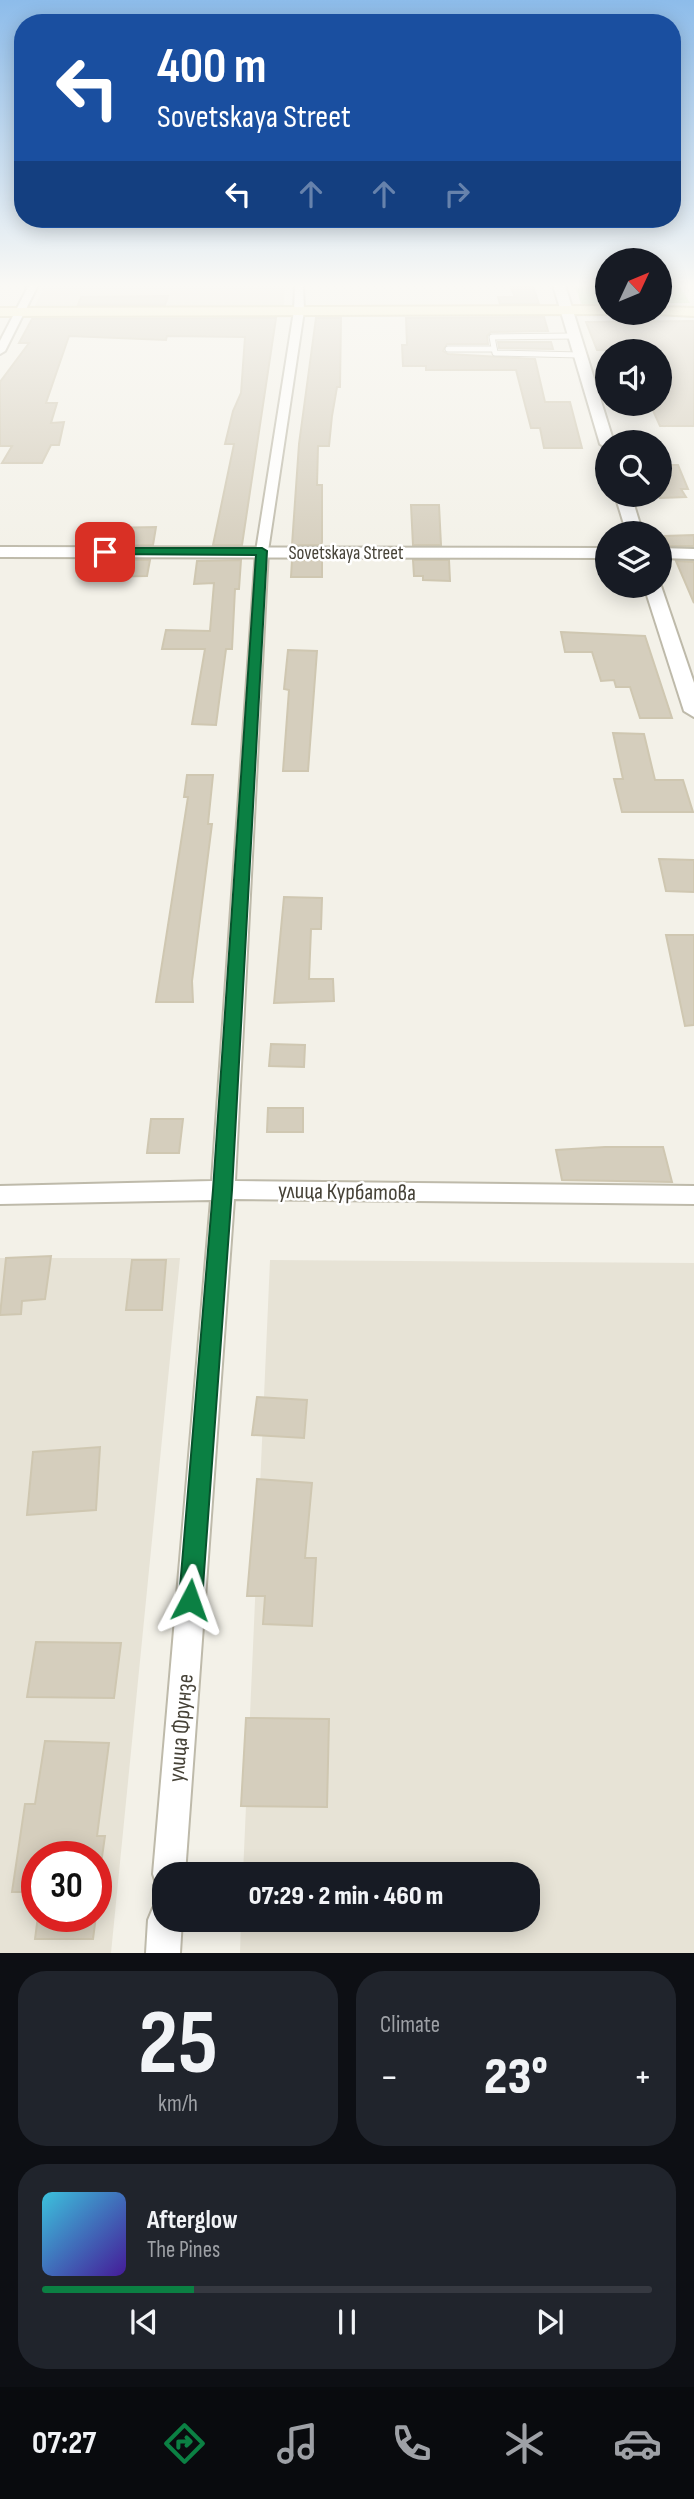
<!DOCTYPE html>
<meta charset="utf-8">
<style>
body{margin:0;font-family:"Sofia Sans Condensed",sans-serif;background:#20242c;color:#f1f3f6;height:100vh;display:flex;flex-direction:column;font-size:26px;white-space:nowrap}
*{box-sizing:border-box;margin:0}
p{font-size:23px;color:#9ea1a6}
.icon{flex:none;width:38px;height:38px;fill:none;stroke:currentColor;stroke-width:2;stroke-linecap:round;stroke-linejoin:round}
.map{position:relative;height:1953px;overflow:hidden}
.drawer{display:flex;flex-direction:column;gap:18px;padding:18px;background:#0d0f14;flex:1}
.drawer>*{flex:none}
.guide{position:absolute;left:14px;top:14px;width:667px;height:214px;border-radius:28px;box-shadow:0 4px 18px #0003;background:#1a4fa0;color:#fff;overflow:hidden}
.needle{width:46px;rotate:46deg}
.buttons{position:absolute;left:595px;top:248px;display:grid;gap:14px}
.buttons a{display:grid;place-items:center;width:77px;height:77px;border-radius:50%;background:#171b24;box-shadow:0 4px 18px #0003;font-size:35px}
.speed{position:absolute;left:21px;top:1841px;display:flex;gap:14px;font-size:35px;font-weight:700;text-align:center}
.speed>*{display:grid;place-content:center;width:91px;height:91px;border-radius:50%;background:#171b24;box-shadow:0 4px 18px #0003;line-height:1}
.speed .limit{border:10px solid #d22;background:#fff;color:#111}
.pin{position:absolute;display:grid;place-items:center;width:60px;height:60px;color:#fff;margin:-30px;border-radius:14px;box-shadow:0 4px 10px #0006}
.me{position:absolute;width:77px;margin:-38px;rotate:4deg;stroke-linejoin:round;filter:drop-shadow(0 0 5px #0008)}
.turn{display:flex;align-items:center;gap:24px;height:147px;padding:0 28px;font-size:32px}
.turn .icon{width:91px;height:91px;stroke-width:2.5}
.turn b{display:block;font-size:49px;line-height:60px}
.lanes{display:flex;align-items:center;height:66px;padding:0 28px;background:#0003;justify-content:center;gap:35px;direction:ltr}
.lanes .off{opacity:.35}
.big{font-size:52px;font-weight:800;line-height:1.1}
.drawer .tile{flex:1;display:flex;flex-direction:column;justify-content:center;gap:10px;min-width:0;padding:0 24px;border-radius:28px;background:#20242c}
.drawer .dial{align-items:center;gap:0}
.dial b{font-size:91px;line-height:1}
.song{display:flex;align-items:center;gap:21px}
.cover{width:84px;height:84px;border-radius:10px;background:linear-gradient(135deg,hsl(190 70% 55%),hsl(260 70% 35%))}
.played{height:7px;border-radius:4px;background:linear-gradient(90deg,#0b8043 25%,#363941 25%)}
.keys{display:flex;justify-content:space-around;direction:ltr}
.heat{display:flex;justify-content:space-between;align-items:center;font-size:38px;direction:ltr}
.drawer .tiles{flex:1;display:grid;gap:18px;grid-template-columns:1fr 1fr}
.tile:last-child{grid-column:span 2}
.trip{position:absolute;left:152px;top:1862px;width:388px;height:70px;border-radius:28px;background:#171b24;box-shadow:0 4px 18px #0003;font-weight:800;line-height:70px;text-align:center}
.tabs{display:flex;height:112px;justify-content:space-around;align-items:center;background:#090b0e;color:#9ea1a6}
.tabs .icon{width:49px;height:49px}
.tabs .active{color:#0b8043}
.tabs b{font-size:32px;color:#f1f3f6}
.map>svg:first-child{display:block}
</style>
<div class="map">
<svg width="694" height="1953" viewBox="0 0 694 1953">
<rect width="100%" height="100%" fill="#f3f1e8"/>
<g fill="#e7e3d6" fill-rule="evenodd">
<polygon points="45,285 285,285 284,306 34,308"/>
<path d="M0,1258H180L111,1953H0ZM37,1857H96V1916H37Z"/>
<polygon points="270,1260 694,1263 694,1953 240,1953 241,1920 528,1920 528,1874 243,1874"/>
</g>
<g fill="#c9e6b2">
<polygon points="574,285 607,285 607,305 582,305"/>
<polygon points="660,285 679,285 690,303 660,303"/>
</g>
<g fill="#d5cebd" stroke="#cfc7b1" stroke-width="2">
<polygon points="510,286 533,286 539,304 500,304 498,297 515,297"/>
<polygon points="168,296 165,305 78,305 81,297"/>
<polygon points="544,317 548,331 491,332 487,336 488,344 447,344 443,351 448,354 535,359 545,402 570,402 582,448 544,448 540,428 531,428 516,370 426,370 426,366 403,366 402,345 407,345 406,318"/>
<polygon points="276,318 242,545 213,545 234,444 225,444 233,411 241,393 245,337 167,336 166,340 69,336 46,403 57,403 51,423 64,422 59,445 51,445 42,463 2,463 12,446 0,446 0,382 29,343 19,343 32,319"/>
<polygon points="316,318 341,318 340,387 337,387 332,416 329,446 318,446 317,485 322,485 322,542 321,545 292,545 299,444"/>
<polygon points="694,321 694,426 660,426 650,404 660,404 660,352 597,350 586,322"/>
<polygon points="498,342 551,342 553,349 499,348"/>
<polygon points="660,451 668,465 678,465 688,489 681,489 686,497 660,498"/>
<polygon points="411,505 439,505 441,545 413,545"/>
<polygon points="156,527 153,545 102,545 106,528"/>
<polygon points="694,535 694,546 669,546 665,536"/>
<polygon points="98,560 150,560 147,576 94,577"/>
<polygon points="241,560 239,589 235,589 232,649 226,649 216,725 192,724 205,649 162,649 166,630 210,631 214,583 194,584 197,561"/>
<polygon points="292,560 322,560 322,577 291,577"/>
<polygon points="413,560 449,560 450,581 423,580 423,576 414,576"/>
<polygon points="676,561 694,562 694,603"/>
<polygon points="561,632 645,636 672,718 640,718 630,687 616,687 614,680 601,681 592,652 565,652"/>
<polygon points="288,650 317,651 308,771 283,771 289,690 284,689"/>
<polygon points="613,733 644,734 655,780 683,780 693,812 622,812 614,779 623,779"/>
<polygon points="187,775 213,775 208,824 212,824 192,981 193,1002 156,1002 188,797 184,797"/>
<polygon points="659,859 694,860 694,892 666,891"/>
<polygon points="284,897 322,898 321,929 311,929 309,979 333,979 334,1001 274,1003"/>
<polygon points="666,935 694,935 694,1025 685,1026"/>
<polygon points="271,1044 305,1045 304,1067 269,1066"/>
<polygon points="268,1108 303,1108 303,1132 267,1132"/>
<polygon points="151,1119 183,1119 179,1153 147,1153"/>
<polygon points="605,1147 663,1147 672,1182 562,1180 556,1150"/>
<polygon points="51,1256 45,1299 22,1301 21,1314 0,1315 6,1258"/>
<polygon points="132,1260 166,1260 162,1310 126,1310"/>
<polygon points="257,1397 307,1400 304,1438 252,1435"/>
<polygon points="100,1447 96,1510 27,1515 33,1452"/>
<polygon points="257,1479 312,1483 305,1558 316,1558 312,1626 263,1624 265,1596 247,1596"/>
<polygon points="36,1642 121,1643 114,1698 27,1697"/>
<polygon points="246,1718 329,1719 327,1807 241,1806"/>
<polygon points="45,1741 109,1743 97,1836 105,1836 102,1857 37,1857 37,1892 12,1892 25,1804 35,1804"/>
<polygon points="38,1916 96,1916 93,1939 35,1939"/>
</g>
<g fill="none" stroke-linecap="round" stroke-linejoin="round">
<defs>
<g id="service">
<polyline points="573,336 492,337 495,353 580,355"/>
<polyline points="448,349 494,349"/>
</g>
<g id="minor">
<polygon points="29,285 38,285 5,351 0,354 0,341"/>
<polygon points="295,285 303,285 304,311 268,551 235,1181 694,1186 694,1204 234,1199 185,1874 164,1874 164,1888 157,1886 153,1874 211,1200 0,1204 0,1186 212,1181 256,551 294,311"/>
<polygon points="164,1904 164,1920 182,1920 180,1953 146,1953 148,1920 153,1908"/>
</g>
<g id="tertiary">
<polygon points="553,285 565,285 614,443 607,443 607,448 600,444"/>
<polygon points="615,495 631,495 643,534 627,534"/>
<polygon points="0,547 607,548 607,558 0,557"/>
<polygon points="660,548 694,549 694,559 660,558"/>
<polygon points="644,586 661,586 694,683 694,717 684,711"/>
</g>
<g id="secondary">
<polygon points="607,306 607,313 610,313 607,314 0,316 0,308"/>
<polygon points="660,307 694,308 694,316 655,314 660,313"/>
</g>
</defs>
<use href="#service" stroke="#bebaaa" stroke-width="7"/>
<use href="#minor" stroke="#bebaaa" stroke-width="4"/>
<use href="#tertiary" stroke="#bebaaa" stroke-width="4"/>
<use href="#secondary" stroke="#d2c999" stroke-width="4"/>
<use href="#service" stroke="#fff" stroke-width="5"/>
<use href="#minor" fill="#fff" fill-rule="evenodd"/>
<use href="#tertiary" fill="#fff" fill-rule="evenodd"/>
<use href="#secondary" fill="#fdf6c8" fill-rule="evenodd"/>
</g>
<linearGradient id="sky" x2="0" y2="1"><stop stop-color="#8dbcea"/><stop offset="0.51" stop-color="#faf9f5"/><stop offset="1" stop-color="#faf9f5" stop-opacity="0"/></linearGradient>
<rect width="694" height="559" fill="url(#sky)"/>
<polygon fill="#0b8043" stroke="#07532c" stroke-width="2" points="105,548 262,548 267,551 232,1190 202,1600 199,1609 190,1612 182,1609 179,1600 213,1190 256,555 101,554 99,552"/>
<g text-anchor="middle" stroke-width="5" stroke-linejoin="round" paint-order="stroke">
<g font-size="19" fill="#464237" stroke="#fff">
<text x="346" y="559">Sovetskaya Street</text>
</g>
<g font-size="23" fill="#464237" stroke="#fff">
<text transform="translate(347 1191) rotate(1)" y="8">улица Курбатова</text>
<text transform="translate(180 1728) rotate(-85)" y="8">улица Фрунзе</text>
</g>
</g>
</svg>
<div class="buttons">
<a><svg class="needle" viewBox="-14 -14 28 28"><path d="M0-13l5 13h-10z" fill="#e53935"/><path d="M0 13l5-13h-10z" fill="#9ea1a6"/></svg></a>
<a><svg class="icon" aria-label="sound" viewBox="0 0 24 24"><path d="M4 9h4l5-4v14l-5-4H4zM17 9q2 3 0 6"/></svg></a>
<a><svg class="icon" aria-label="search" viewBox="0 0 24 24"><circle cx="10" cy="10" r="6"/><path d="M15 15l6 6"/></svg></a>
<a><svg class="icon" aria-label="layers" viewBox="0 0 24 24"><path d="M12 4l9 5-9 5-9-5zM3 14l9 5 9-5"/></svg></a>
</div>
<div class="speed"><div class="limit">30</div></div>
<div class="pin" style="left:105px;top:552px;background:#d93025"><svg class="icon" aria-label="arrive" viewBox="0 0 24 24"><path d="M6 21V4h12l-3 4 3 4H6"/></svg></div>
<svg class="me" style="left:190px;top:1600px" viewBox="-20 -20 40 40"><path d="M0-17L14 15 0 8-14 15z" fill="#0b8043" stroke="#fff" stroke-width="4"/></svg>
<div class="trip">07:29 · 2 min · 460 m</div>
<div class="guide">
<div class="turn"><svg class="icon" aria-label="left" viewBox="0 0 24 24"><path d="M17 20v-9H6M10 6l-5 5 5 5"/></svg><div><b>400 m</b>Sovetskaya Street</div></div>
<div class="lanes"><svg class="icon" aria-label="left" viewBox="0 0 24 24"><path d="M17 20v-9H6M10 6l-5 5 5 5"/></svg><svg class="icon off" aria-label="ahead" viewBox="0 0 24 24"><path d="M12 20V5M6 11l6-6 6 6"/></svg><svg class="icon off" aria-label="ahead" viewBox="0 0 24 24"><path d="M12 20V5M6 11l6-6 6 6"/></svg><svg class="icon off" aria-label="right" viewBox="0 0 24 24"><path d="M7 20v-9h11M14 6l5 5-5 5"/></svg></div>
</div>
</div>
<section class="drawer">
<div class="tiles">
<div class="tile dial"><b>25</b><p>km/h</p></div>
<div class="tile"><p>Climate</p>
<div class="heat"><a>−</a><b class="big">23°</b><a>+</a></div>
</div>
<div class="tile">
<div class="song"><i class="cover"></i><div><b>Afterglow</b><p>The Pines</p></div></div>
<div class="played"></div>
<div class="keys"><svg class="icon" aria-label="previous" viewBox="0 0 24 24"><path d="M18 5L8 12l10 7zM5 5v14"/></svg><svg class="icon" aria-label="pause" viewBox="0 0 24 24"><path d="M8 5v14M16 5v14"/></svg><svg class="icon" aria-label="next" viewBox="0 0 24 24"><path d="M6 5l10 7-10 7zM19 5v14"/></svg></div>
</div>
</div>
</section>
<nav class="tabs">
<b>07:27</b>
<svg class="icon active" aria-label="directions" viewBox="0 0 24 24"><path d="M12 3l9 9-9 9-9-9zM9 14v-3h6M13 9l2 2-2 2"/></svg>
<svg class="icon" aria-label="music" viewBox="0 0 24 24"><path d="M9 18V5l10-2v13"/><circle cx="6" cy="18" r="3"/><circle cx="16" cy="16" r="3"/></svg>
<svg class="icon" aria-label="phone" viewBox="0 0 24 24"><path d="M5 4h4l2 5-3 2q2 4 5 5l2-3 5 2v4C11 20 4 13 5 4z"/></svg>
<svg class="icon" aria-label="climate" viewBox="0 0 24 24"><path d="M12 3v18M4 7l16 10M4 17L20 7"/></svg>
<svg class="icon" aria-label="car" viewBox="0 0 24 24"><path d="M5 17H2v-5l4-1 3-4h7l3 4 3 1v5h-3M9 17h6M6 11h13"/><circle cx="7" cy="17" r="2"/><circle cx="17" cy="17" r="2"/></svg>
</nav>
